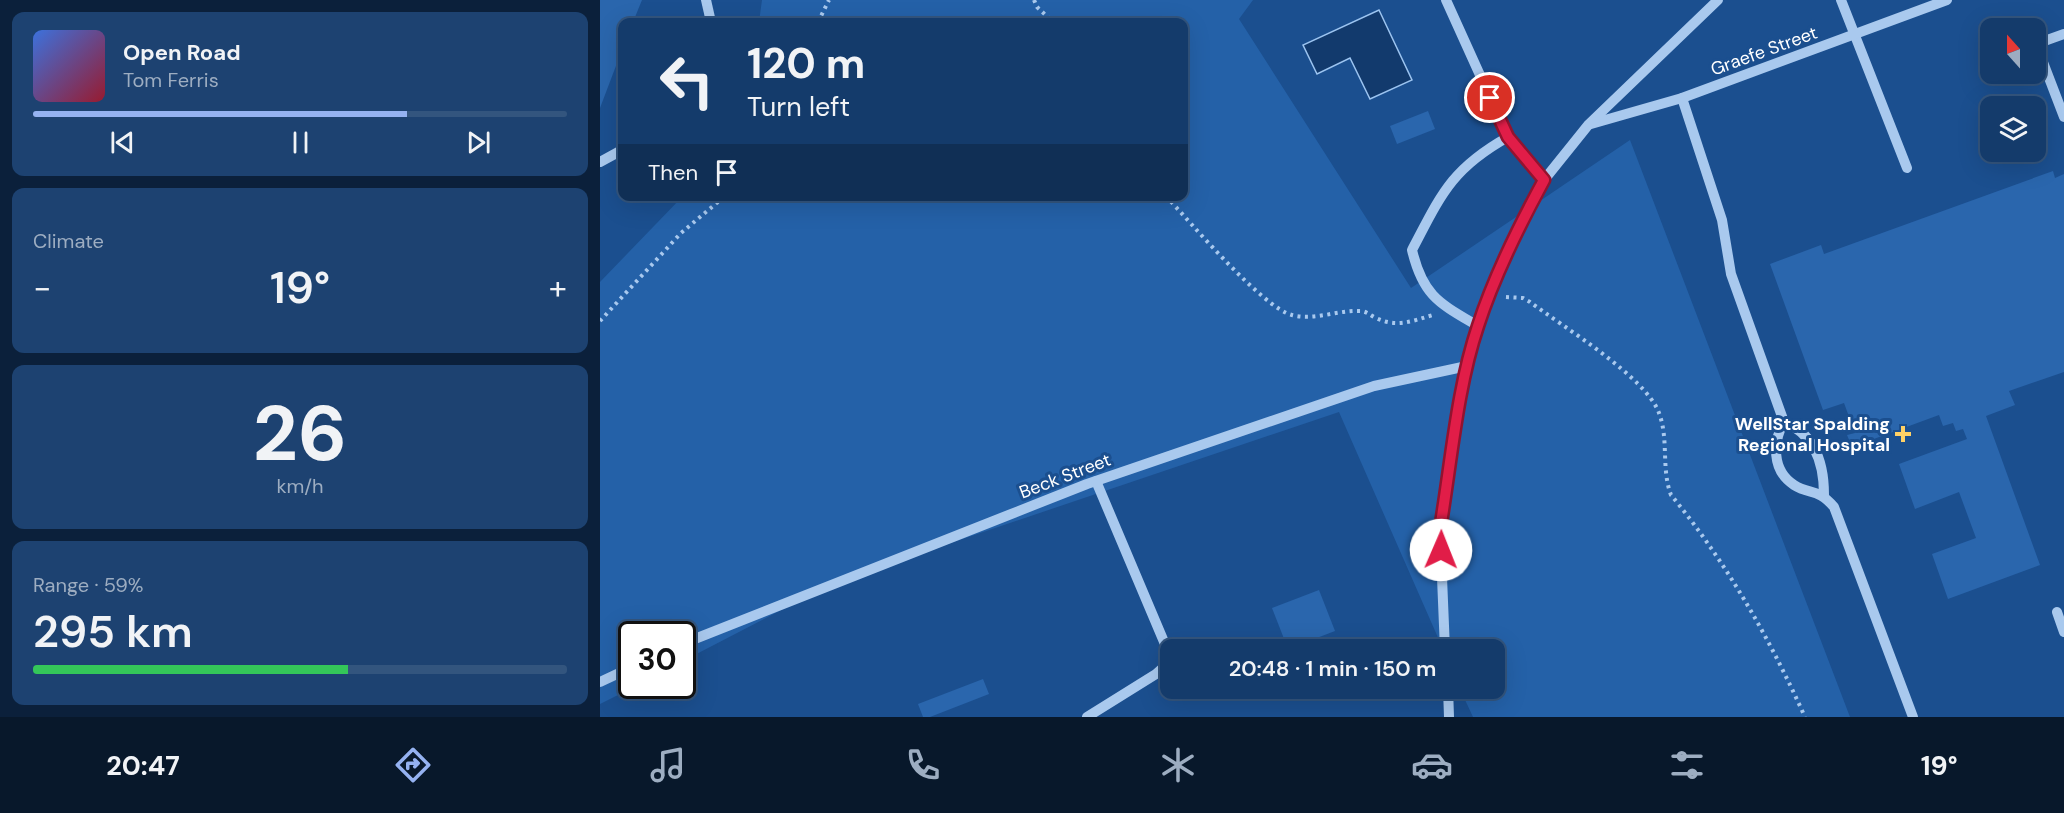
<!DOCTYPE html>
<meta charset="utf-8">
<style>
body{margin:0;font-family:"DM Sans",sans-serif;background:#1d4271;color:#f1f3f6;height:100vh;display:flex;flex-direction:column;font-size:22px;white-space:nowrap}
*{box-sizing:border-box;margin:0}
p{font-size:20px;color:#9dadc1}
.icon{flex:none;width:33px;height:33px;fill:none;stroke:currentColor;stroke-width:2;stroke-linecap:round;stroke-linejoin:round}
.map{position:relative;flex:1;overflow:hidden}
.drawer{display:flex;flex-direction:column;gap:12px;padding:12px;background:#0b203b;width:600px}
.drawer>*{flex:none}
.banner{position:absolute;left:18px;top:18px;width:570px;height:183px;border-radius:12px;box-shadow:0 6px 24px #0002,0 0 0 2px #33557e;background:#143b6b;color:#f1f3f6;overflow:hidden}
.needle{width:39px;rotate:339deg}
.controls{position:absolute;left:1380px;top:18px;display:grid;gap:12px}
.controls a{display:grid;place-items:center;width:66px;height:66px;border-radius:12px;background:#143b6b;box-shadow:0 6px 24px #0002,0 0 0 2px #33557e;font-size:30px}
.speed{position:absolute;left:18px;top:621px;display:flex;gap:12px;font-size:30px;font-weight:700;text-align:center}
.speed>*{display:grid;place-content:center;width:78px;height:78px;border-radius:50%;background:#143b6b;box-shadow:0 6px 24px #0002,0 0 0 2px #33557e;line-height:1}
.speed .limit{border:3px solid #111;border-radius:9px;background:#fff;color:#111}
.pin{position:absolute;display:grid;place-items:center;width:51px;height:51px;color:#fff;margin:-26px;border:3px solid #fff;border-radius:50%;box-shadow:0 2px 6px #0007}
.me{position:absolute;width:66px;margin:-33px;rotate:1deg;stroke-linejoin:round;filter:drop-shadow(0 0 4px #0008)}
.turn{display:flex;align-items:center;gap:21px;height:126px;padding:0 30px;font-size:27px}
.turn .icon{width:78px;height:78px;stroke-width:2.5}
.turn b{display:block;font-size:42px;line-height:51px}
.then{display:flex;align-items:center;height:57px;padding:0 30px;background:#0003;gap:12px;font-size:22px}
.big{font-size:45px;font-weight:600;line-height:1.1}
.drawer .widget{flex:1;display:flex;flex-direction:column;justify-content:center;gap:9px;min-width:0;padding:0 21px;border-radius:12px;background:#1d4271}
.drawer .dial{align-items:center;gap:0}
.dial b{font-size:78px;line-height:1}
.song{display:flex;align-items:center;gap:18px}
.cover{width:72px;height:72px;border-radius:9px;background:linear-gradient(135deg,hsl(220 70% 55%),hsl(350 70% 35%))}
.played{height:6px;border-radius:3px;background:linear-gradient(90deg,#95b2f1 70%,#33557e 70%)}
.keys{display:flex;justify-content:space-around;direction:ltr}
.heat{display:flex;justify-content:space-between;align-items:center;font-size:33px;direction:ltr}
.charge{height:9px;border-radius:4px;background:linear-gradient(90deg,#34c759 59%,#33557e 0)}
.trip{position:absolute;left:560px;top:639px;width:345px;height:60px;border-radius:12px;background:#143b6b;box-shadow:0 6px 24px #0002,0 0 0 2px #33557e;font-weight:600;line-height:60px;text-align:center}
.dock{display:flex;height:96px;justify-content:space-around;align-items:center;background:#08182b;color:#9dadc1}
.dock .icon{width:42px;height:42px}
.dock .selected{color:#95b2f1}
.dock b{font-size:27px;color:#f1f3f6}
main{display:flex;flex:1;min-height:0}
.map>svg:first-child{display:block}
</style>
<main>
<section class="drawer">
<div class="widget">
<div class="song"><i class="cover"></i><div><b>Open Road</b><p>Tom Ferris</p></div></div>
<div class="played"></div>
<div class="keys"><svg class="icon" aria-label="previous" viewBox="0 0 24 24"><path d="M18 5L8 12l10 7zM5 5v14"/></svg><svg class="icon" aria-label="pause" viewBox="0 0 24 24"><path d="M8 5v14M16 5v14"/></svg><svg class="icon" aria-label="next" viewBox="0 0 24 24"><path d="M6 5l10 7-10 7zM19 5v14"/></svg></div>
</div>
<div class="widget"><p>Climate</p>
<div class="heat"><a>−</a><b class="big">19°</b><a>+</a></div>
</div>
<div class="widget dial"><b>26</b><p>km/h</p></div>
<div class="widget"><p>Range · 59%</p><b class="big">295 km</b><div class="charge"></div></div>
</section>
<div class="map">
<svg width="1464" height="717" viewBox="0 0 1464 717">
<rect width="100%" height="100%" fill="#1b4f8f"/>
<polygon fill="#2461a8" points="162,0 653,0 639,19 811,288 1030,140 1250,717 873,717 860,689 894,688 894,650 843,649 739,412 235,582 83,661 82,634 32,634 32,686 36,686 0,704 0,282 82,197 584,196 584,22 159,22"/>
<polygon fill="#123a6d" stroke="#9cc4f0" stroke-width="1.5" points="779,10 812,80 770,99 750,58 717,74 703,45"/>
<g fill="#2a66ad">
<polygon points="0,0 42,0 33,22 22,22 22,50 0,108"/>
<polygon points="828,111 835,129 797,144 790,126"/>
<polygon points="1453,171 1455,178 1464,174 1464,372 1409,391 1415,405 1386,416 1440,565 1348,599 1332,554 1376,538 1359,492 1315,509 1299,464 1367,439 1363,429 1356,431 1353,423 1343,426 1339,415 1252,447 1247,435 1255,433 1244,403 1223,410 1170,264 1221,245 1224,254"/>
<polygon points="719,590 735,631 688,649 672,608"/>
<polygon points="383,679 389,694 330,717 323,717 318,704"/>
</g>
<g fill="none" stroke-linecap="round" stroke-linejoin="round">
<g stroke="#a9c9ee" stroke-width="4" stroke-dasharray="3 4.5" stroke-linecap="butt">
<polyline points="434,0 437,7 453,22"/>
<polyline points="218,22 229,0"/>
<path d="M566,196C590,222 663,308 692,315C714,321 737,310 760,311C766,311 770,315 776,318C797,328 812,321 833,315"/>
<path d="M906,297L923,298L930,302C962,326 1046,377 1059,413C1069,439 1061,469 1071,495C1126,562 1169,637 1205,717"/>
<polyline points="0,321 81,233 125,196"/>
</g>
<g stroke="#a9c9ee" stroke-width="10">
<polyline points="106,0 111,22"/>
<polyline points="846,0 908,137"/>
<polyline points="1241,0 1307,168"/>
<polyline points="1464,34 1436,44 1464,117"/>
<path d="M1082,98L1122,220L1131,274L1184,422C1173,441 1171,470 1194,485C1210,495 1218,488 1234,507L1313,717"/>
<polyline points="991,124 1082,98 1347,0"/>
<polyline points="0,162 22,150"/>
<path d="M878,326C839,303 823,296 812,250C841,195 851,169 908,137L944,180"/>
<path d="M1184,422C1215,434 1224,464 1224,495"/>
<polyline points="1457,612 1464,632"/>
<polyline points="82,644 487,484 774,386 867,366"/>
<polyline points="845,650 840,529 867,366 878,326 889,298 921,222 944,180 989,124 1118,0"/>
<polyline points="0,682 32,667"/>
<polyline points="848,688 849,717"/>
<polyline points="487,717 556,674 565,666 570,656 496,481"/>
</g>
</g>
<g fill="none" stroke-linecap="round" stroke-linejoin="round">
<defs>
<path id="route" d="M841,550L840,529C851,464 857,388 878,326C894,276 919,226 944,180L908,137L890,98"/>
</defs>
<use href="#route" stroke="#92132f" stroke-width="15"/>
<use href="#route" stroke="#e11d48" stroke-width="10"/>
</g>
<path fill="#ffd166" stroke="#1b4f8f" stroke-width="2" d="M1300 425h6v6h6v6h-6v6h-6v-6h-6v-6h6z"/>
<g text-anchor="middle" stroke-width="6" stroke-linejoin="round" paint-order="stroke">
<g font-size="18" fill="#fff" stroke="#1b4f8f">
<text transform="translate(1164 51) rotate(-20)" y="6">Graefe Street</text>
<text transform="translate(465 476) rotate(-21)" y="6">Beck Street</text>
</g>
<g font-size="18" font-weight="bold" fill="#fff" stroke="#1b4f8f" text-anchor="end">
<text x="1290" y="430">WellStar Spalding<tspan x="1290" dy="21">Regional Hospital</tspan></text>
</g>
</g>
</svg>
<div class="controls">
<a><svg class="needle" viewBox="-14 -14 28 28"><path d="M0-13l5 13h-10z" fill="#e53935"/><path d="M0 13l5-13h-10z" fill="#9dadc1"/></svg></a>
<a><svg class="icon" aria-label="layers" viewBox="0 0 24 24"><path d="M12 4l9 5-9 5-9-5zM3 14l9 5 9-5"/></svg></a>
</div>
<div class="speed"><div class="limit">30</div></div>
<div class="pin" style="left:890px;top:98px;background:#d93025"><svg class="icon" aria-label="arrive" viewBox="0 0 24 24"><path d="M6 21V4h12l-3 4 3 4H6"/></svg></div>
<svg class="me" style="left:841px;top:550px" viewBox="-20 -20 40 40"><circle r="19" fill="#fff"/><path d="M0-13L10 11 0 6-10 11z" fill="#e11d48"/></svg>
<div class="trip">20:48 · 1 min · 150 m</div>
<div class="banner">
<div class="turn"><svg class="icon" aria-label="left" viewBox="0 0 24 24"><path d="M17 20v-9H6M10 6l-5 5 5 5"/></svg><div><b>120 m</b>Turn left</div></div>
<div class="then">Then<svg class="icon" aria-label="arrive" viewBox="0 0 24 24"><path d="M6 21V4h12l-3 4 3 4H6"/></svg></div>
</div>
</div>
</main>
<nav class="dock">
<b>20:47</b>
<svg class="icon selected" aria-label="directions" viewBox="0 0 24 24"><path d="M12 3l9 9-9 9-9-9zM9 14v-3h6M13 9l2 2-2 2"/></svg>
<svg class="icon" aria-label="music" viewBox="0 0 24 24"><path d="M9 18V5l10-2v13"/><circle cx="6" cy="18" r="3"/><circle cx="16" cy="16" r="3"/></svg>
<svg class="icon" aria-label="phone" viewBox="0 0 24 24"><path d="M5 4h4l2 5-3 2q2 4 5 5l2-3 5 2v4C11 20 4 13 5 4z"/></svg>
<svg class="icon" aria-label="climate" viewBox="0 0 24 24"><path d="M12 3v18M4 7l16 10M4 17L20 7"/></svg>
<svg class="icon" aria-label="car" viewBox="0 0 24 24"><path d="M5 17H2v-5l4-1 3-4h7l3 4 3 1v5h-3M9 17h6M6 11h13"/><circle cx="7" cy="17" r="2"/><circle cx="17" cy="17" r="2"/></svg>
<svg class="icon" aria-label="filters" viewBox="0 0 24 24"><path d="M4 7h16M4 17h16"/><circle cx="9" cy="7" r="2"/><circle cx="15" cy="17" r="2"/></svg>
<b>19°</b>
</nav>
